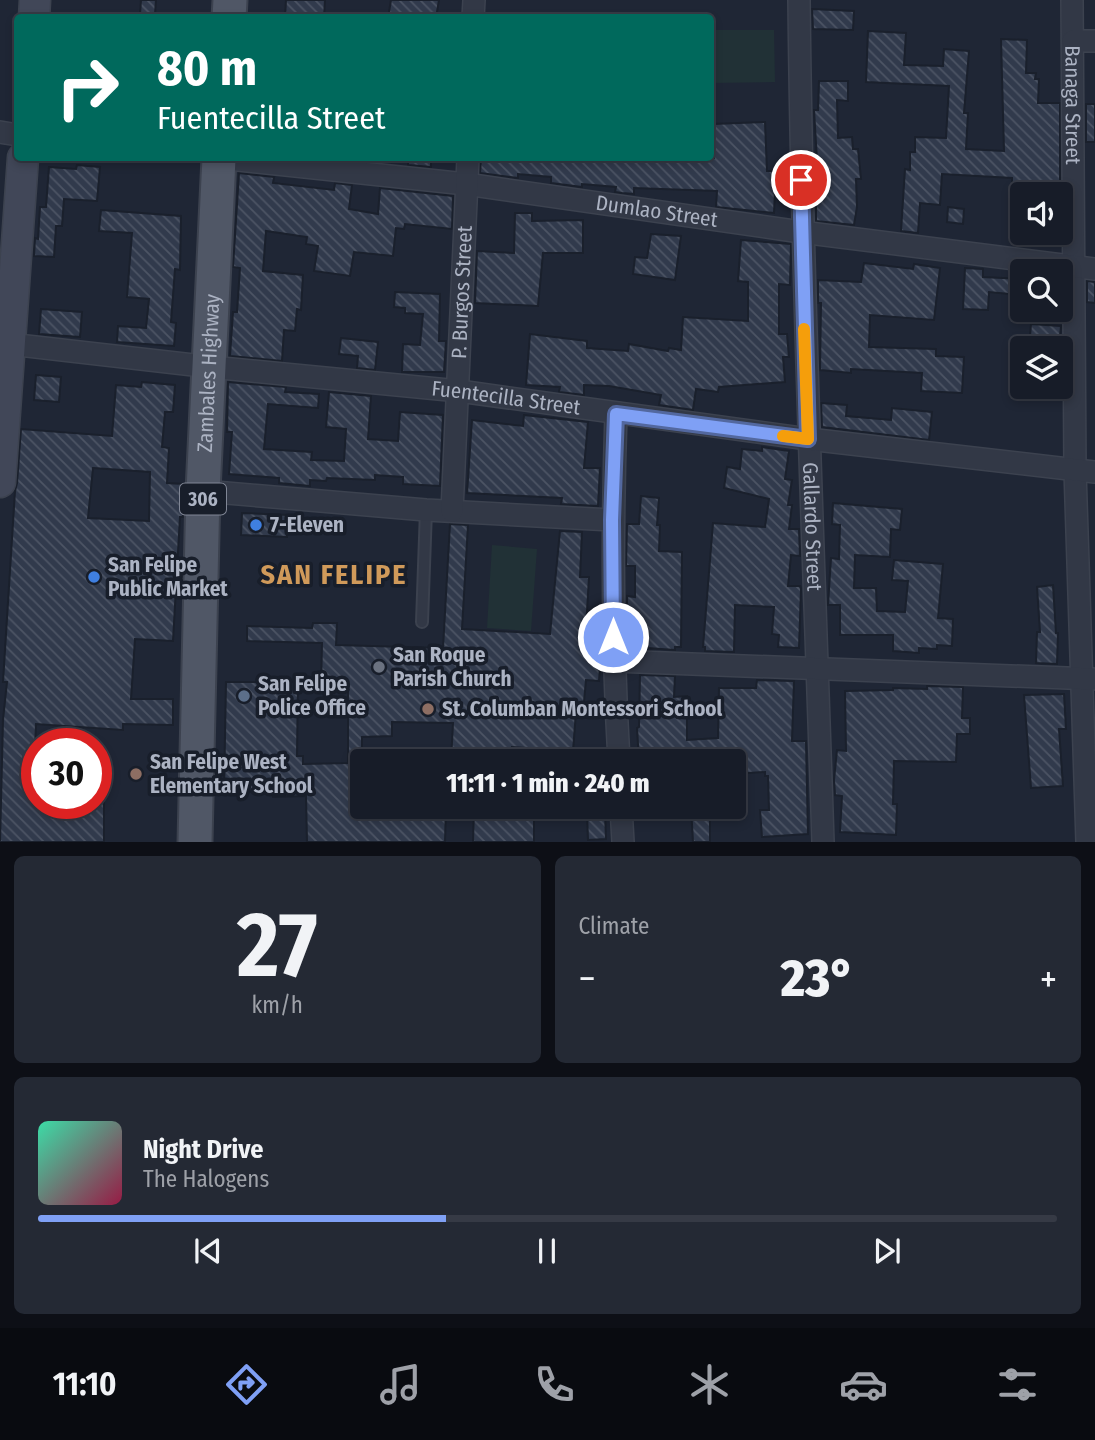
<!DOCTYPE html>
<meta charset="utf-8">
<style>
body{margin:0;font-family:"Fira Sans Condensed",sans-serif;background:#242934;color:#f1f3f6;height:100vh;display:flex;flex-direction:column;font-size:26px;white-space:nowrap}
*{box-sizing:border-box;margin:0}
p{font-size:23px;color:#9ea1a8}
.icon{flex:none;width:38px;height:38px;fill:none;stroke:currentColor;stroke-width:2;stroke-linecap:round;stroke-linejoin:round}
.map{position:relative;height:842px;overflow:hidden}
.sheet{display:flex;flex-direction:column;gap:14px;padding:14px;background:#0d0f16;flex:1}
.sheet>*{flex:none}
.top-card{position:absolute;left:14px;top:14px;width:700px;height:147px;border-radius:7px;box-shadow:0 4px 10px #0003,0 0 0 2px #363a45;background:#00695c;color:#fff;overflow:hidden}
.fabs{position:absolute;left:1010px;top:182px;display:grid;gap:14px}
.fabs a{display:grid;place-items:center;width:63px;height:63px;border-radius:7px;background:#171c28;box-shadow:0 4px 10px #0003,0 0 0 2px #363a45;font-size:35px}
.speed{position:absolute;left:21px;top:728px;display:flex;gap:14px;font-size:35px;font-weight:700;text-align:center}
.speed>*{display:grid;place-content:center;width:91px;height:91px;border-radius:50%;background:#171c28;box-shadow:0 4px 10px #0003,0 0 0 2px #363a45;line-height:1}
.speed .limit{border:10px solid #d22;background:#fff;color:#111}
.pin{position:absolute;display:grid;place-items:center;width:60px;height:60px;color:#fff;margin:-30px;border:4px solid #fff;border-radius:50%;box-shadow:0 2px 7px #0007}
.me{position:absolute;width:77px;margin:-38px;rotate:0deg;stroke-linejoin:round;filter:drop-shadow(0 0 5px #0008)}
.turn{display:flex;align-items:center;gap:24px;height:147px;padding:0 28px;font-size:32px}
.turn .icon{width:91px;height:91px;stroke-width:2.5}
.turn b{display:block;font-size:49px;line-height:60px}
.big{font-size:52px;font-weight:800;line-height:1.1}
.sheet .tile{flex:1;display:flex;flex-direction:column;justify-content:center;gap:10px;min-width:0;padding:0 24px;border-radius:10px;background:#242934}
.sheet .dial{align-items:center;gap:0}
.dial b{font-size:91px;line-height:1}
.song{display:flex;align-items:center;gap:21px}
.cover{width:84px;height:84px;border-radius:10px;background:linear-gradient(135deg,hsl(160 70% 55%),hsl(340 70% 35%))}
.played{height:7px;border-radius:4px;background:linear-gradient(90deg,#7fa0f5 40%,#363a45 40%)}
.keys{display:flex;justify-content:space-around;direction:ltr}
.heat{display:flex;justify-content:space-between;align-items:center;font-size:38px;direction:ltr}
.sheet .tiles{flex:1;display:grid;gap:14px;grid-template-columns:1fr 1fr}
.tile:last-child{grid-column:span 2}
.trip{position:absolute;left:350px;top:749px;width:396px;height:70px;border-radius:7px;background:#171c28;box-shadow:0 4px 10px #0003,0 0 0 2px #363a45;font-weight:800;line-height:70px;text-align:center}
.tab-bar{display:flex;height:112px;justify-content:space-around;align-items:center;background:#090b10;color:#9ea1a8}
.tab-bar .icon{width:49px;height:49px}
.tab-bar .active{color:#7fa0f5}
.tab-bar b{font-size:32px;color:#f1f3f6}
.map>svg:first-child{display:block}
</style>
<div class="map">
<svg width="1095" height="842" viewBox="0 0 1095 842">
<defs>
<pattern id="building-back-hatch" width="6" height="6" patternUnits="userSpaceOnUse" patternTransform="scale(1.75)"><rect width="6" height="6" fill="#313a4c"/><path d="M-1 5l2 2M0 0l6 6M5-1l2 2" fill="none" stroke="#4c5464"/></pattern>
</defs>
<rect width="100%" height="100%" fill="#1f2635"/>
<g fill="#213136">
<polygon points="711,30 774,30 775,82 711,83"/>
<polygon points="492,545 537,549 531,631 487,628"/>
</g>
<g fill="url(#building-back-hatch)" stroke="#1a202c" stroke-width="2" fill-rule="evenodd">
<polygon points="141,0 156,0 155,14 140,14"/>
<polygon points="286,0 325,0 324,18 285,17"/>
<polygon points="391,0 439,0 436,18 388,18"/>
<polygon points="812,9 854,11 853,30 813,29"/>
<polygon points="868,31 906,33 904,65 943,66 944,49 969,51 964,113 968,113 966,149 1004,151 1001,39 1027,40 1026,73 1036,73 1035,79 1039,79 1038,103 1060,103 1060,194 1012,194 1012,178 942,174 940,205 920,203 918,233 901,231 905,169 910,170 910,152 915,152 915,137 946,138 949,86 866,82"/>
<polygon points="819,81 848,81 848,101 837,100 838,138 852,137 853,149 858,149 861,179 856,179 857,207 854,225 816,221 816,194 819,194 814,110 818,110"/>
<rect x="1086" y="104" width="9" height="38"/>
<polygon points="765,122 767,171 776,171 774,213 716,207 717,191 634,188 634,194 622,193 615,192 616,187 582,184 582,187 551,183 551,177 518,174 518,178 480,173 481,158 535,158 562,160 562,158 714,158 713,124"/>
<polygon points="408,158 431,158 431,167 408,165"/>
<polygon points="77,165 100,167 97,201 64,199 62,226 56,226 54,257 34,256 35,238 38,239 40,207 46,207 49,167 76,169"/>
<polygon points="239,173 274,177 273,183 334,190 335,183 352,185 349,209 378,214 380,188 453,196 452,229 405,224 404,229 396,228 393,256 354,252 350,276 314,271 318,246 306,244 307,237 266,231 263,271 303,275 301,310 297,309 295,331 284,330 282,361 230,356 233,312 237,312 240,268 233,267"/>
<polygon points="948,207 964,209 963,224 947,222"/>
<polygon points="101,210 181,216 180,270 175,269 171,322 176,323 174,346 117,342 118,326 146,328 149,299 127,297 132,233 99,231"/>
<polygon points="515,213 532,213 532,221 583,220 583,253 543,253 538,306 475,303 477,251 514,253"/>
<polygon points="651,234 681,236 675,280 633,274 635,257 647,258"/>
<polygon points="741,240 791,244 790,285 779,284 779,334 787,334 789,357 783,357 785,382 719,387 718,392 696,389 693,410 659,405 661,395 609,386 584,385 584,395 559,392 560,387 526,385 530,334 587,341 587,348 628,351 629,344 668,351 669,348 681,350 683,317 748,321 748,282 738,281"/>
<polygon points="864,263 913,269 914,264 940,268 934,320 870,315 869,347 936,349 936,356 964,357 962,393 921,391 922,373 851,369 851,373 820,370 821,303 818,303 818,280 861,282"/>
<polygon points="965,268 983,269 983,277 1022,279 1022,295 989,292 988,310 963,309"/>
<polygon points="1087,281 1095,282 1095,303 1087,302"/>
<polygon points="395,292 440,294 439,341 446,341 444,372 402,372 403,344 420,345 423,314 405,313 405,308 394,307"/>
<polygon points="41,309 82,312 80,337 39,334"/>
<polygon points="1031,324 1061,326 1059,348 1029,348"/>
<polygon points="341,338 378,342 375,370 357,368 358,356 339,354"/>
<polygon points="36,375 61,377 59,402 34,400"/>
<path d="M142,382L175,385L173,412H165L162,447L169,448L167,483L184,484L183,517H180L173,641L135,639L131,699H173V725L123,724V730L36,724L33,803H104V842H0L3,720L7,682H3L15,491L17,483L21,429L112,436L116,385L141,387ZM93,468L150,472L149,521L88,518Z"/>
<polygon points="228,382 286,387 285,392 319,394 318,408 268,404 264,449 312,452 311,460 344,461 346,429 326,427 329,392 371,396 368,439 398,441 400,412 443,415 440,486 403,484 403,477 375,475 375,480 327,478 326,481 310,480 310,486 279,483 279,478 229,474 232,432 227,432"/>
<polygon points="821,403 847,405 846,416 891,420 892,408 932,412 929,440 822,427"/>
<polygon points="524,415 588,422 584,468 600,468 598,506 561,504 562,498 467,493 472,420 523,426"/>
<polygon points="762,447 789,451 785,479 792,480 788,505 792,505 789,529 799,529 800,556 791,555 788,586 800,586 801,589 799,648 778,647 779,635 772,634 774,607 735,605 734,652 705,651 705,647 703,647 713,523 765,527 769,499 724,488 727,467 740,469 742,449 762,451"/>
<polygon points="641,496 659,498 657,525 660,525 659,551 682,552 681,647 675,647 675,650 633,647 634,615 627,615 627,596 635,597 635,566 626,566 627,524 639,524"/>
<polygon points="833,503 902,509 900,530 891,529 890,557 855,555 854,588 876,588 877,611 905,612 908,581 892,580 894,560 943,564 938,618 953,619 952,646 937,645 937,649 919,648 919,653 893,651 893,635 840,635 840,605 828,605 831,558 839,559 840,525 832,524"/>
<polygon points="242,513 288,515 287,537 241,535"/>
<polygon points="450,524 468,525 462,629 550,634 560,531 582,532 580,577 589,577 586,629 598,630 597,654 601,654 599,681 586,680 583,713 576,712 573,751 512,747 511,761 451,761 453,723 392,722 392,736 362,737 362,812 391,814 392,807 446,807 445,842 307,842 306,796 273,797 273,792 224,792 226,682 298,682 297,756 303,756 303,764 348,763 348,687 321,687 322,643 247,641 247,626 312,628 313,623 337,623 336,645 443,648"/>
<polygon points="1053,585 1056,633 1058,633 1057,664 1036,663 1037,632 1040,632 1037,587"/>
<polygon points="640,675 675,676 674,697 687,696 687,740 718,738 719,688 756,688 757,680 794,681 792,741 806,741 808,834 762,837 760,810 769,810 768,776 765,776 765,772 733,774 733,761 639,761 637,728 639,727"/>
<polygon points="927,686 963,687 962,718 970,718 970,734 957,734 956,762 894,761 893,804 897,804 896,835 840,832 842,796 835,795 834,780 837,750 846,751 845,691 893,690 893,688 927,689"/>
<polygon points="1064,694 1066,729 1059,729 1063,786 1031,788 1024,695"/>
<polygon points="474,807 534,807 534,842 473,842"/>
<polygon points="691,807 710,807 710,842 693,842"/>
<polygon points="605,812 606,839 588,840 587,813"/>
</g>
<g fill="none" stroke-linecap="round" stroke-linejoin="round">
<defs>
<polyline id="lane" points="422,622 426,510"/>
<g id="street">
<path id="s1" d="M799,0C802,281 814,561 823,842"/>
<path id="s2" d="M1072,0L1075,470L1087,842"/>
<polyline points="473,18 474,0"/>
<polyline points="1073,41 1095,41"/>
<polyline points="0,132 18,135"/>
<path id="s3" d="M219,158L466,184L801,232L1095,269"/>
<path id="s4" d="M0,343L211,367L459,391L808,439L1095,472"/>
<path d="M616,414C612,530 612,645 619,761"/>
<polyline points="203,491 426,510 612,520"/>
<path id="s5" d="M452,511L468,158"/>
<polyline points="613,661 1093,679"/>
<polyline points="621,807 623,842"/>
</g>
<g id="secondary">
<polyline points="34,18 35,0"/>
<polyline points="0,482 23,158"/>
</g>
<g id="primary">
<polyline points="229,18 230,0"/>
<path id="s6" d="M195,842L203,491L219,158"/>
</g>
</defs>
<use href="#lane" stroke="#3c424f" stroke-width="14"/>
<use href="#street" stroke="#3c424f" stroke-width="24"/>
<use href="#secondary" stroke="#3c424f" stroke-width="33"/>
<use href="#primary" stroke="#3c424f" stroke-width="37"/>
<use href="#lane" stroke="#323846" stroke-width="10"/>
<use href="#street" stroke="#323846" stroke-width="21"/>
<use href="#secondary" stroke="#414758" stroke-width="30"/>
<use href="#primary" stroke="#505766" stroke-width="33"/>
</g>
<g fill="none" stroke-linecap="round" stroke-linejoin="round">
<defs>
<polyline id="route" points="613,637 612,520 616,414 808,439 801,180"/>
</defs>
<use href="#route" stroke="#53689f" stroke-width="18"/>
<use href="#route" stroke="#7fa0f5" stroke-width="12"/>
<polyline stroke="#f59e0b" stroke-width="12" points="783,436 808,439 804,329"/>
</g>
<g fill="#3f7fe0" stroke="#181e2a" stroke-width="2.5">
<circle cx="256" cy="525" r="7"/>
<circle cx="94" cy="577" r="7"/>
</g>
<circle fill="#6b7280" stroke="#181e2a" stroke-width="2.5" cx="379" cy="667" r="7"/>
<circle fill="#5c6f8a" stroke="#181e2a" stroke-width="2.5" cx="244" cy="696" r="7"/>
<g fill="#8d6e63" stroke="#181e2a" stroke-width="2.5">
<circle cx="428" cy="709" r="7"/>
<circle cx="136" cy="774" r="7"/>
</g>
<g text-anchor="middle" stroke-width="7" stroke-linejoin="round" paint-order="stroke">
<rect fill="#181e2a" stroke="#808695" stroke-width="2" x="180" y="483.5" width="46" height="31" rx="5"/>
<g font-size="19" font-weight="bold" fill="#acb3c3">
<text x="203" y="506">306</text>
</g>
<g font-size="21" fill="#acb3c3" stroke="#181e2a">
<text dy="7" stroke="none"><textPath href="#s2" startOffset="105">Banaga Street</textPath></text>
<text dy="7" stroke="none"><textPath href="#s3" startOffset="441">Dumlao Street</textPath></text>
<text dy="7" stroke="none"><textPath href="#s5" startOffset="219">P. Burgos Street</textPath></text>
<text dy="7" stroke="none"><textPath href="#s6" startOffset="469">Zambales Highway</textPath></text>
<text dy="7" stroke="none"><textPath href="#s4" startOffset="509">Fuentecilla Street</textPath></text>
<text dy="7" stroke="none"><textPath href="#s1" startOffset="527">Gallardo Street</textPath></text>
</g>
<g font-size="21" font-weight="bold" fill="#acb3c3" stroke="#181e2a" text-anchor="start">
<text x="270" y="532">7-Eleven</text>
<text x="108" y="572">San Felipe<tspan x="108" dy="24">Public Market</tspan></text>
<text x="393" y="662">San Roque<tspan x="393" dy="24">Parish Church</tspan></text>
<text x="258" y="691">San Felipe<tspan x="258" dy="24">Police Office</tspan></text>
<text x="442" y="716">St. Columban Montessori School</text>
<text x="150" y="769">San Felipe West<tspan x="150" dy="24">Elementary School</tspan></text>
</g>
<g font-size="28" font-weight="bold" letter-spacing="2" fill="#d09a5a" stroke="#181e2a">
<text x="334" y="584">SAN FELIPE</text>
</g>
</g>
</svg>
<div class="fabs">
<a><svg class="icon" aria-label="sound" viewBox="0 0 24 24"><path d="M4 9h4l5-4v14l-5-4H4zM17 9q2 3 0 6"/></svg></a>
<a><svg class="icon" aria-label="search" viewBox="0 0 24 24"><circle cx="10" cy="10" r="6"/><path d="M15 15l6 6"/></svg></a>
<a><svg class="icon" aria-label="layers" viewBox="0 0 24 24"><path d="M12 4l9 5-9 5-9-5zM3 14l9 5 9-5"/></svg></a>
</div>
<div class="speed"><div class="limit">30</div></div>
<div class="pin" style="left:801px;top:180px;background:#d93025"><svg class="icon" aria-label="arrive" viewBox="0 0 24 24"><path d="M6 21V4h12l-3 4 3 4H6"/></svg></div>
<svg class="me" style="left:613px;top:637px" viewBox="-20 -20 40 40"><circle r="17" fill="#7fa0f5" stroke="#fff" stroke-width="3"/><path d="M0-11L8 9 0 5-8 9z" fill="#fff"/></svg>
<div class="trip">11:11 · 1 min · 240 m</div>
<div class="top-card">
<div class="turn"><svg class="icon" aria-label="right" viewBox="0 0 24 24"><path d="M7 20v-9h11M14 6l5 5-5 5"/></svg><div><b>80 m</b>Fuentecilla Street</div></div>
</div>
</div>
<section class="sheet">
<div class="tiles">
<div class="tile dial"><b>27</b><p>km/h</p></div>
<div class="tile"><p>Climate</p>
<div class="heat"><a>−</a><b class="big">23°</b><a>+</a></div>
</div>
<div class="tile">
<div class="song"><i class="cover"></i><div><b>Night Drive</b><p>The Halogens</p></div></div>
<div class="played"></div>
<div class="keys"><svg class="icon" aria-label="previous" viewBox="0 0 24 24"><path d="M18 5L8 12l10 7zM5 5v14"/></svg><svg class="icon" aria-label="pause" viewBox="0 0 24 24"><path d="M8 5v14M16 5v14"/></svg><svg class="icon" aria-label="next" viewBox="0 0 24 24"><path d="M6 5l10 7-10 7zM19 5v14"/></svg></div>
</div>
</div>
</section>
<nav class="tab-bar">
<b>11:10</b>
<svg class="icon active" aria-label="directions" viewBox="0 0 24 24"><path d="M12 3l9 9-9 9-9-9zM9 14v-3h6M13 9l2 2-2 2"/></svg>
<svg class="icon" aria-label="music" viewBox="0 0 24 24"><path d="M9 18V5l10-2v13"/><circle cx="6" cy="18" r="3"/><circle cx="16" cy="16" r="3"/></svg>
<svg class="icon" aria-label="phone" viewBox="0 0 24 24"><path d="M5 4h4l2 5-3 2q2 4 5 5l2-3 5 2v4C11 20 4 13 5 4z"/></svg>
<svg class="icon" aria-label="climate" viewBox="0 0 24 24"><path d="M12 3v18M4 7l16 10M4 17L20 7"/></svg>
<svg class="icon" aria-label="car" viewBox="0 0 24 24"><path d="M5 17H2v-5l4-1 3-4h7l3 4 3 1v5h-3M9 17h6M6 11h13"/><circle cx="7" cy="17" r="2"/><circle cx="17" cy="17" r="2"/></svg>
<svg class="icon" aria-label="filters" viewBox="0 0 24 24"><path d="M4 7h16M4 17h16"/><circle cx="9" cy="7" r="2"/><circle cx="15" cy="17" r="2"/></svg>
</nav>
